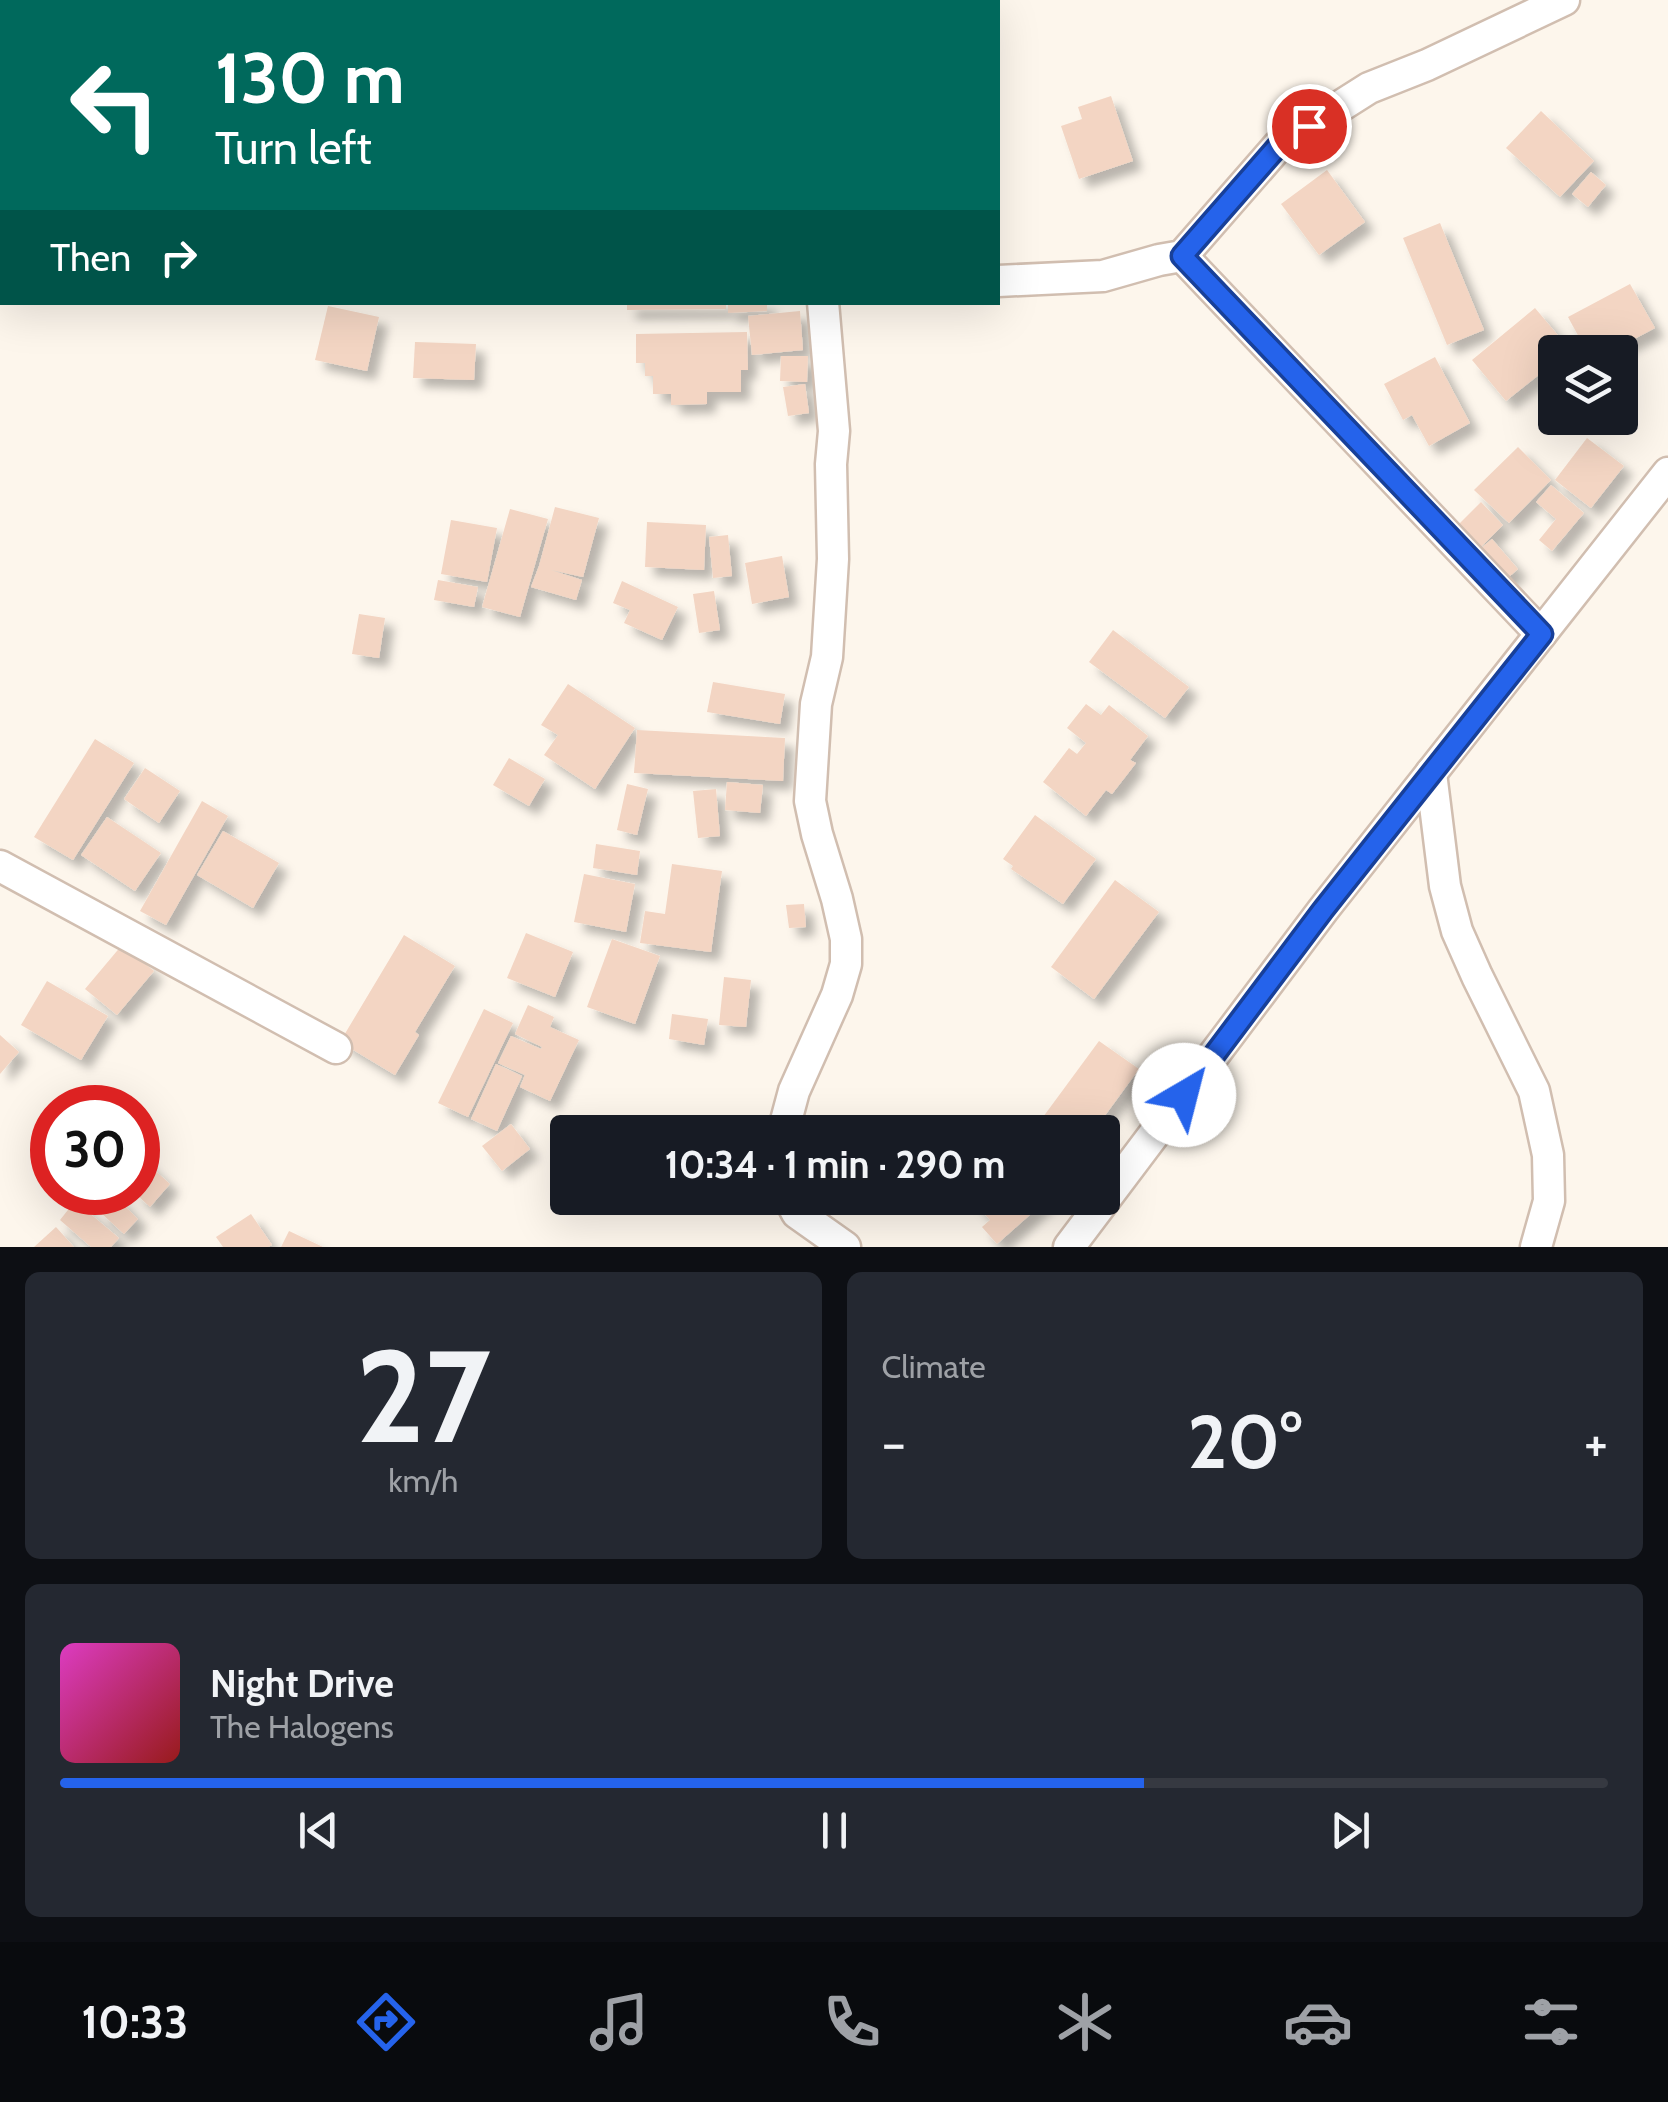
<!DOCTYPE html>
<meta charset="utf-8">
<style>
body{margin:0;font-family:Cabin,sans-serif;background:#242831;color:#f1f3f6;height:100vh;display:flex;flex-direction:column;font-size:38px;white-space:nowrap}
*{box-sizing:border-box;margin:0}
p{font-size:32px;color:#9ea1a6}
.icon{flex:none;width:55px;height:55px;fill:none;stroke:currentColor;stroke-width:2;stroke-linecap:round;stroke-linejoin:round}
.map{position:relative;height:1247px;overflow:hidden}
.side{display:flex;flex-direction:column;gap:25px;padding:25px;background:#0d0f14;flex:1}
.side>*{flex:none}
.hud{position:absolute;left:0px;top:0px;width:1000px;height:305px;box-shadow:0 10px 40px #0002;background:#00695c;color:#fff;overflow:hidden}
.fabs{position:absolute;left:1538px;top:335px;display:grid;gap:20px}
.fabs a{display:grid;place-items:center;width:100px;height:100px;border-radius:10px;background:#171b24;box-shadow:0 10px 40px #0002;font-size:50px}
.speed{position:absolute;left:30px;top:1085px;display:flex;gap:20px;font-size:50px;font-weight:700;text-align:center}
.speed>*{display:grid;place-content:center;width:130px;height:130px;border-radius:50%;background:#171b24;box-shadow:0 10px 40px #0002;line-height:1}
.speed .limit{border:15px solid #d22;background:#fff;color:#111}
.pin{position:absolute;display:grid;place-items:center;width:85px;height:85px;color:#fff;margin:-42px;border:5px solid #fff;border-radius:50%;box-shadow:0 2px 10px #0007}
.me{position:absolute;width:110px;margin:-55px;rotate:37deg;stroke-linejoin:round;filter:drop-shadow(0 0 8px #0008)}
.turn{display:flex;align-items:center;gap:35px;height:210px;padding:0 50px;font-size:45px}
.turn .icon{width:130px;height:130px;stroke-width:2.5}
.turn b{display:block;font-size:70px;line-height:85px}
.then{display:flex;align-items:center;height:95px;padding:0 50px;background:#0003;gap:20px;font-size:38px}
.big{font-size:75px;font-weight:700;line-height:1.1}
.side .card{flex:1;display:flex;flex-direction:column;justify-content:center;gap:15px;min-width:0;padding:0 35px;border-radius:15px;background:#242831}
.side .dial{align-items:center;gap:0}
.dial b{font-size:130px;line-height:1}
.song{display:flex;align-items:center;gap:30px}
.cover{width:120px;height:120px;border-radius:15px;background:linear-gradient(135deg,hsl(310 70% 55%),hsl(0 70% 35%))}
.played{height:10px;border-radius:5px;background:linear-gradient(90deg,#2563eb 70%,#363941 70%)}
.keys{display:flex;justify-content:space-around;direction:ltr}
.heat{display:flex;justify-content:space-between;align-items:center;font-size:55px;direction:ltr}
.side .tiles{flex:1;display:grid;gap:25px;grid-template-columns:1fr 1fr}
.card:last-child{grid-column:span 2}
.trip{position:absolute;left:550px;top:1115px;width:570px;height:100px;border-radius:10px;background:#171b24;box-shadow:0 10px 40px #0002;font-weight:700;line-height:100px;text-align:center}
.menu{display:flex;height:160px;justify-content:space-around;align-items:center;background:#090b0e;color:#9ea1a6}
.menu .icon{width:70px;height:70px}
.menu .on{color:#2563eb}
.menu b{font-size:45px;color:#f1f3f6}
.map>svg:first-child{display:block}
</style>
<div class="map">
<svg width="1668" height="1247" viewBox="0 0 1668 1247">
<defs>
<filter id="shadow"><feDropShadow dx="9" dy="9" stdDeviation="5" flood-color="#0004"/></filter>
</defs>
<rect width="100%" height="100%" fill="#fdf6ec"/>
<g fill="#f3d5c3" filter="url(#shadow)">
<polygon points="1111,96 1133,161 1079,179 1061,126 1082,119 1078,107"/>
<polygon points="1541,111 1594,161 1560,197 1506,148"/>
<polygon points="1327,170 1365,222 1319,255 1281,204"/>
<polygon points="1591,172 1606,185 1588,207 1572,194"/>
<polygon points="1440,223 1484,330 1447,345 1403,238"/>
<polygon points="1630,284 1655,328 1610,352 1587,352 1568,317"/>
<polygon points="627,302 726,302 726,309 627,310"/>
<polygon points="728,302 767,302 767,311 728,313"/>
<polygon points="328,306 379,317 367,371 315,360"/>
<polygon points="1535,308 1572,352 1555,352 1555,391 1540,374 1506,401 1472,360"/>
<polygon points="800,311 803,350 752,355 748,316"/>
<polygon points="747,332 748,370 741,370 741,392 707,392 707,404 671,405 671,394 653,394 653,376 645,376 645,363 636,363 636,334"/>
<polygon points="415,342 476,344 474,380 413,378"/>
<polygon points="781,356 808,356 807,382 780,381"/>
<polygon points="1435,357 1470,423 1429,446 1412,415 1403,420 1384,384"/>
<polygon points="805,384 809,413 788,416 783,387"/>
<polygon points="1587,438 1624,466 1591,508 1555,480"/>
<polygon points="1518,447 1551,480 1509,523 1474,490"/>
<polygon points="1551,485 1584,513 1552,551 1539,540 1556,519 1536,502"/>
<polygon points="1481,502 1503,525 1480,548 1457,526"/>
<polygon points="555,507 599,518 583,577 551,570 582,580 576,600 531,587 539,566"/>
<polygon points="510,509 548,519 520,617 482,607"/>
<polygon points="451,520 497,528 487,582 441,574"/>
<polygon points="647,522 706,525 704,570 645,567"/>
<polygon points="728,535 732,576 713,578 709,537"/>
<polygon points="1492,539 1518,569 1502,583 1475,553"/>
<polygon points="782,556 789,597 752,604 745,563"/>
<polygon points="438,580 478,587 474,607 434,600"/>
<polygon points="622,581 678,607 662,640 624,623 630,610 613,603"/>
<polygon points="714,591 720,630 699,633 693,594"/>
<polygon points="359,614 385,618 379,658 352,654"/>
<polygon points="1113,630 1189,687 1165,718 1089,662"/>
<polygon points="713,682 785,694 780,724 707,712"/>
<polygon points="568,684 635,728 595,789 544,755 558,735 541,725"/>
<polygon points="1086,704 1101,715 1109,705 1148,736 1130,760 1136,763 1112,794 1106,790 1086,816 1043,782 1069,748 1077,754 1086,743 1067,728"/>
<polygon points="637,730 785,738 783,781 634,773"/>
<polygon points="95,739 134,763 73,860 34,837"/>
<polygon points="509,758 545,779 529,806 493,785"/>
<polygon points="145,768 180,791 159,823 124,799"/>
<polygon points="727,782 763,785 760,813 725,810"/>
<polygon points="627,784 648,789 637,835 617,830"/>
<polygon points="716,789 720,836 698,838 693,791"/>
<polygon points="202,801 228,816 166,925 140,911"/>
<polygon points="1035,815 1096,859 1063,904 1011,869 1013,866 1003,859"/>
<polygon points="107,817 161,853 135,891 81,855"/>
<polygon points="223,831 279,863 253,908 197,875"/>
<polygon points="596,844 640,851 637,875 593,868"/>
<polygon points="672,864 722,871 711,952 640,943 645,911 665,914"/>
<polygon points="584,874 635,884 626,932 574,922"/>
<polygon points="1115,880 1159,912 1094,999 1051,967"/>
<polygon points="804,904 806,927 789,928 786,905"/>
<polygon points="526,933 573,952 555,997 507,978"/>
<polygon points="404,935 455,966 415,1032 419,1035 395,1075 340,1042"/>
<polygon points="612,939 660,956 635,1024 587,1007"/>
<polygon points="122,945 154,971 117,1015 85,989"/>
<polygon points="724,977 751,980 746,1027 719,1025"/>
<polygon points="47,981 108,1016 81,1060 21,1025"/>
<polygon points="528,1005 554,1017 550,1027 579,1040 550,1101 520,1087 525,1075 498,1063 511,1036 541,1049 542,1047 515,1034"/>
<polygon points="484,1009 513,1023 468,1117 438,1103"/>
<polygon points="672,1014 708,1019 704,1045 669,1039"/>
<polygon points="0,1035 19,1052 0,1074"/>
<polygon points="1099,1041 1139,1069 1093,1132 1032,1132"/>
<polygon points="496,1064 522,1076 497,1131 471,1119"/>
<polygon points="511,1124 530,1149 502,1171 482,1146"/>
<polygon points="138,1155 170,1184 150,1207 134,1192 138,1192"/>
<polygon points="115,1196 138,1219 124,1234 100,1212"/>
<polygon points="970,1198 1049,1198 997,1244 982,1227 990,1220"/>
<polygon points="75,1201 119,1238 111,1247 91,1247 60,1220"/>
<polygon points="251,1214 272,1245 268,1247 223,1247 216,1237"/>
<polygon points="56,1227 74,1247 34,1247"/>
<polygon points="289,1231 323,1247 281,1247"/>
</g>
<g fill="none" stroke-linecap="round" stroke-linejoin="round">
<defs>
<g id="street">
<polyline points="758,0 759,2"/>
<polyline points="1182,256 1541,634"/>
<polyline points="998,281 1103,276 1159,260 1182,256 1279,145 1369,88 1427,65 1564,0"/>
<polyline points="1431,773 1445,886 1457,931 1477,976 1534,1091 1548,1155 1549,1201 1536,1247"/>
<polyline points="0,866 336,1048"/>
<polyline points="783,1132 794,1091 837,995 846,964 846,939 837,899 817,834 810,801 816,704 827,657 833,559 831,464 834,431 823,302"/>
<polyline points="789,1198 797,1213 845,1247"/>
<polyline points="1069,1247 1323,910 1668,473"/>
</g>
<g id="secondary">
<polyline points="133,2 139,0"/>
<polyline points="0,57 2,55"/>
</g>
</defs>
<use href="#street" stroke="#d1beb0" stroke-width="35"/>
<use href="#secondary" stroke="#d6c0b0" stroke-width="45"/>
<use href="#street" stroke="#fff" stroke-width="30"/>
<use href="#secondary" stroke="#fff" stroke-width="40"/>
</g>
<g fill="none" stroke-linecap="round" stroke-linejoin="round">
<defs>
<polyline id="route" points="1184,1095 1323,910 1542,634 1182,256 1279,145 1309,126"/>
</defs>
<use href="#route" stroke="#184099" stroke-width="25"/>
<use href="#route" stroke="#2563eb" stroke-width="18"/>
</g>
</svg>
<div class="fabs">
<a><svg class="icon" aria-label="layers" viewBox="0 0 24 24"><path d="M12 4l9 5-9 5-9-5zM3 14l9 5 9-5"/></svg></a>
</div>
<div class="speed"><div class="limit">30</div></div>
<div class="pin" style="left:1309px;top:126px;background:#d93025"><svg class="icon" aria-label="arrive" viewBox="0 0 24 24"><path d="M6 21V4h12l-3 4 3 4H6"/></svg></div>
<svg class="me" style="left:1184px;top:1095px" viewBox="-20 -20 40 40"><circle r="19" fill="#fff"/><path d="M0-13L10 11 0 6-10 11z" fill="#2563eb"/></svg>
<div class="trip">10:34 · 1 min · 290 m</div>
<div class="hud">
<div class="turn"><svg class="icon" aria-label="left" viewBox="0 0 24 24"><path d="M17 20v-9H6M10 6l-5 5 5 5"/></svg><div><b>130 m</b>Turn left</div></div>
<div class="then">Then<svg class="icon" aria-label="right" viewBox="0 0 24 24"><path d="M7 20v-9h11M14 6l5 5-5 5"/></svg></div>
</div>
</div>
<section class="side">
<div class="tiles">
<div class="card dial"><b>27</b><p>km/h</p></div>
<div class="card"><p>Climate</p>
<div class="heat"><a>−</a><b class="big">20°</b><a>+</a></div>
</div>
<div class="card">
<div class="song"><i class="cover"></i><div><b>Night Drive</b><p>The Halogens</p></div></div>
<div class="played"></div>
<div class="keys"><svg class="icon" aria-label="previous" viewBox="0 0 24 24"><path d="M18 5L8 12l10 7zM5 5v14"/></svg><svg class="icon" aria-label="pause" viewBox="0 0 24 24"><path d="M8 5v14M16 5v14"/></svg><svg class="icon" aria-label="next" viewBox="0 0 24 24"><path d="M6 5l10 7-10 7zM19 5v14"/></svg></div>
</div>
</div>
</section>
<nav class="menu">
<b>10:33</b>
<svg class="icon on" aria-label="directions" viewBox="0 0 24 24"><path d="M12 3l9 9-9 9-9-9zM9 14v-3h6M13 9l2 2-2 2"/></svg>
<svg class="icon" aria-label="music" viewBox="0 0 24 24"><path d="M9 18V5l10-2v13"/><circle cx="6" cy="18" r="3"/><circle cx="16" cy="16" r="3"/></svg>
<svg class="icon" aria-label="phone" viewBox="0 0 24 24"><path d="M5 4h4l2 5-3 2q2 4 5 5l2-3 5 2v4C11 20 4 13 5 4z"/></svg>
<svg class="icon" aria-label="climate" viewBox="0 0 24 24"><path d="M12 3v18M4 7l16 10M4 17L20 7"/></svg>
<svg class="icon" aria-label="car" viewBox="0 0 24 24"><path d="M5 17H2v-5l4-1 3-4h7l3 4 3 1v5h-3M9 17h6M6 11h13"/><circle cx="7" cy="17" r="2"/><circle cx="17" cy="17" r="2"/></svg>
<svg class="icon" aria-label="filters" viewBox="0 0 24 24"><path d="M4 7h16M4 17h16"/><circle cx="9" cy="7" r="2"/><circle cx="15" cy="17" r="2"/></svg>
</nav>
